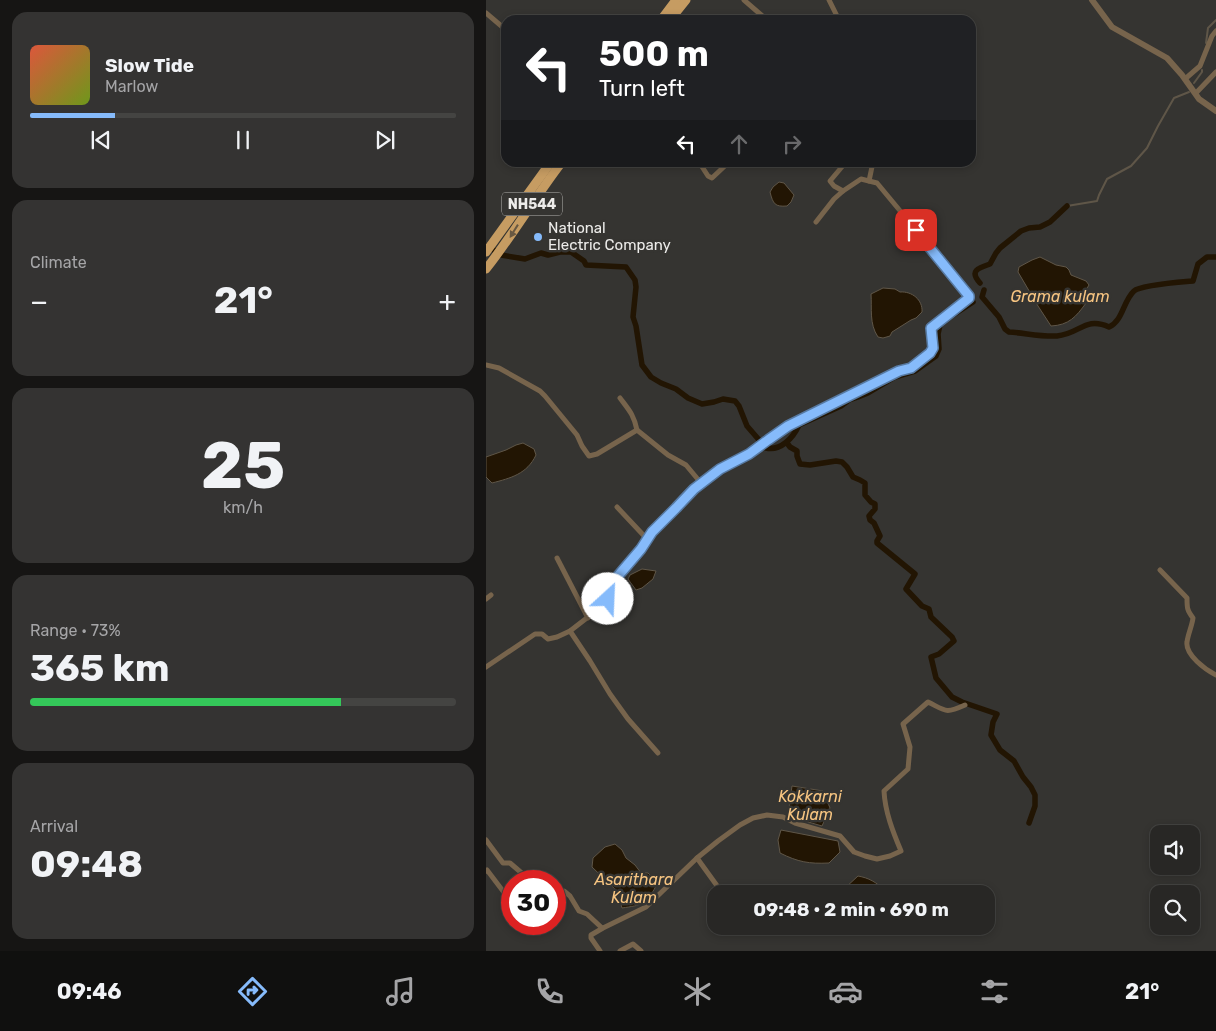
<!DOCTYPE html>
<meta charset="utf-8">
<style>
body{margin:0;font-family:Rubik,sans-serif;background:#343332;color:#f1f3f6;height:100vh;display:flex;flex-direction:column;font-size:19px;white-space:nowrap}
*{box-sizing:border-box;margin:0}
p{font-size:16px;color:#a5a5a7}
.icon{flex:none;width:28px;height:28px;fill:none;stroke:currentColor;stroke-width:2;stroke-linecap:round;stroke-linejoin:round}
.map{position:relative;flex:1;overflow:hidden}
.details{display:flex;flex-direction:column;gap:12px;padding:12px;background:#161514;width:486px}
.details>*{flex:none}
.top-card{position:absolute;left:15px;top:15px;width:475px;height:152px;border-radius:15px;box-shadow:0 2px 8px #0003,0 0 0 1px #444442;background:#202124;color:#fff;overflow:hidden}
.controls{position:absolute;left:664px;top:825px;display:grid;gap:10px}
.controls a{display:grid;place-items:center;width:50px;height:50px;border-radius:10px;background:#282725;box-shadow:0 2px 8px #0003,0 0 0 1px #444442;font-size:25px}
.speed{position:absolute;left:15px;top:870px;display:flex;gap:10px;font-size:25px;font-weight:700;text-align:center}
.speed>*{display:grid;place-content:center;width:65px;height:65px;border-radius:50%;background:#282725;box-shadow:0 2px 8px #0003,0 0 0 1px #444442;line-height:1}
.speed .limit{border:8px solid #d22;background:#fff;color:#111}
.pin{position:absolute;display:grid;place-items:center;width:42px;height:42px;color:#fff;margin:-21px;border-radius:10px;box-shadow:0 2px 8px #0006}
.me{position:absolute;width:55px;margin:-28px;rotate:25deg;stroke-linejoin:round;filter:drop-shadow(0 0 4px #0008)}
.turn{display:flex;align-items:center;gap:18px;height:105px;padding:0 15px;font-size:22px}
.turn .icon{width:65px;height:65px;stroke-width:2.5}
.turn b{display:block;font-size:35px;line-height:42px}
.lanes{display:flex;align-items:center;height:48px;padding:0 15px;background:#0003;justify-content:center;gap:25px;direction:ltr}
.lanes .off{opacity:.35}
.big{font-size:38px;font-weight:700;line-height:1.1}
.details .widget{flex:1;display:flex;flex-direction:column;justify-content:center;gap:8px;min-width:0;padding:0 18px;border-radius:15px;background:#343332}
.details .dial{align-items:center;gap:0}
.dial b{font-size:65px;line-height:1}
.song{display:flex;align-items:center;gap:15px}
.cover{width:60px;height:60px;border-radius:8px;background:linear-gradient(135deg,hsl(10 70% 55%),hsl(80 70% 35%))}
.played{height:5px;border-radius:2px;background:linear-gradient(90deg,#86bbfb 20%,#444442 20%)}
.keys{display:flex;justify-content:space-around;direction:ltr}
.heat{display:flex;justify-content:space-between;align-items:center;font-size:28px;direction:ltr}
.charge{height:8px;border-radius:4px;background:linear-gradient(90deg,#34c759 73%,#444442 0)}
.trip{position:absolute;left:221px;top:885px;width:288px;height:50px;border-radius:15px;background:#282725;box-shadow:0 2px 8px #0003,0 0 0 1px #444442;font-weight:700;line-height:50px;text-align:center}
.menu{display:flex;height:80px;justify-content:space-around;align-items:center;background:#10100f;color:#a5a5a7}
.menu .icon{width:35px;height:35px}
.menu .active{color:#86bbfb}
.menu b{font-size:22px;color:#f1f3f6}
main{display:flex;flex:1;min-height:0}
.map>svg:first-child{display:block}
</style>
<main>
<section class="details">
<div class="widget">
<div class="song"><i class="cover"></i><div><b>Slow Tide</b><p>Marlow</p></div></div>
<div class="played"></div>
<div class="keys"><svg class="icon" aria-label="previous" viewBox="0 0 24 24"><path d="M18 5L8 12l10 7zM5 5v14"/></svg><svg class="icon" aria-label="pause" viewBox="0 0 24 24"><path d="M8 5v14M16 5v14"/></svg><svg class="icon" aria-label="next" viewBox="0 0 24 24"><path d="M6 5l10 7-10 7zM19 5v14"/></svg></div>
</div>
<div class="widget"><p>Climate</p>
<div class="heat"><a>−</a><b class="big">21°</b><a>+</a></div>
</div>
<div class="widget dial"><b>25</b><p>km/h</p></div>
<div class="widget"><p>Range · 73%</p><b class="big">365 km</b><div class="charge"></div></div>
<div class="widget"><p>Arrival</p><b class="big">09:48</b></div>
</section>
<div class="map">
<svg width="730" height="951" viewBox="0 0 730 951">
<rect width="100%" height="100%" fill="#353431"/>
<g fill="#221503" stroke="#5f5648">
<path d="M293,182L298,183L308,195L305,202L301,206C289,207 287,204 284,192L287,187Z"/>
<path d="M554,257L570,265L580,267L583,270L585,275L600,281L603,285L598,293L600,303C590,317 583,325 565,326L552,306L532,272L533,267L546,260Z"/>
<path d="M397,288L409,289L414,292C426,291 437,300 436,312L430,318L425,320L406,332L404,336L397,338L392,337C383,324 386,308 385,294Z"/>
<path d="M37,443L48,449L50,455C41,474 25,478 6,483L0,477V457L20,450L30,445Z"/>
<polygon points="156,569 170,571 167,579 156,588 150,590 142,579 144,575"/>
<polygon points="306,786 337,791 344,808 336,826 302,816"/>
<path d="M295,830L352,841L354,852L343,863C323,864 312,862 294,853L292,840Z"/>
<path d="M129,844L136,850L140,858L149,865L155,873H162L166,877L170,886C160,905 156,905 136,908L131,891L106,867L107,858L119,847Z"/>
<path d="M372,876C383,878 390,882 398,890L396,894H356L359,888Z"/>
</g>
<g fill="none" stroke-linecap="round" stroke-linejoin="round">
<g stroke="#5f5648" stroke-width="2">
<polyline points="720,43 722,28 730,20"/>
<polyline points="708,83 716,72 716,70"/>
<polyline points="581,206 611,201 613,195 621,179 645,166 661,148 672,126 688,98 703,92"/>
</g>
<g stroke="#221503" stroke-width="5.5">
<polyline points="2,246 15,255 39,259 55,253 62,255 74,252 85,252 98,261 100,265 140,267 149,280 150,287 147,317 150,326 156,365 165,377 175,383 190,389 202,398 216,404 228,402 237,399 249,401 253,406 261,426 274,441"/>
<path d="M494,283C483,271 492,268 504,264L510,253L514,248L535,231L543,228L554,227L564,222L581,206"/>
<path d="M498,290L496,297L513,317L519,329L523,332C539,333 555,337 571,336C594,334 599,316 623,327C637,321 637,301 648,291C655,285 696,282 707,281L712,264L721,257H730"/>
<polyline points="301,443 304,447 311,451 311,456 314,464 324,465 350,461 356,462 361,467 367,477 374,480 379,483 379,495 385,502 389,504 389,509 383,516 384,520 388,523 394,536 391,541 391,543 429,574 420,589 436,606 443,609 445,617 466,637 468,641 453,654 445,657 450,678 466,697 476,702 511,714 507,722 505,735 514,750 528,761 537,777 545,787 549,795 549,806 543,823"/>
<path d="M280,448C295,451 307,438 313,425L355,406L363,400L372,397L382,393L409,377L429,371L450,356L453,349L452,334L454,325L464,317L487,302"/>
</g>
<g stroke="#77644c" stroke-width="5">
<polyline points="258,0 281,20"/>
<polyline points="343,0 353,20"/>
<polyline points="0,13 20,30"/>
<polyline points="699,79 714,66 726,36 730,31"/>
<polyline points="710,93 730,72"/>
<polyline points="213,162 222,176 226,178 243,162"/>
<polyline points="383,181 387,162"/>
<polyline points="357,191 348,186 344,181 360,162"/>
<path d="M0,365L13,368L54,391L59,396L91,435L96,446L103,456L111,454L151,430C148,415 143,410 134,398"/>
<polyline points="151,430 182,455 200,465 215,483"/>
<polyline points="131,507 161,539"/>
<polyline points="71,558 102,618"/>
<path d="M674,570L701,598C701,608 701,610 707,618C706,626 702,634 701,642C699,655 720,670 730,675"/>
<polyline points="0,599 5,595"/>
<polyline points="84,631 104,661 124,694 142,719 172,753"/>
<polyline points="0,667 49,634 56,634 62,639 71,637 84,631 115,607 121,599 126,583 155,549 166,532 190,508 208,489 234,469 263,455 282,440 302,426 413,371 425,368 444,353 447,348 445,328 483,298 483,296 445,248 442,241 438,236 430,230 391,183 375,179 357,191 348,199 330,222"/>
<polyline points="0,840 17,863 24,863 45,881"/>
<polyline points="211,858 237,894"/>
<polyline points="0,871 1,870 26,903"/>
<polyline points="69,893 78,891 84,896 93,911 101,914 116,928"/>
<path d="M114,951L105,938V935L117,928L160,907L211,858L232,841L254,825L267,818L281,815L297,817L309,823L354,836L368,852L379,856L391,859L404,856L415,851C407,832 399,812 398,791L422,769L424,747L417,724L442,702C460,711 459,714 479,705"/>
<polyline points="134,951 147,944 155,951"/>
</g>
<polyline stroke="#77644c" stroke-width="6" points="606,0 626,27 681,58 696,75 713,99 730,111"/>
<g stroke="#c69c62" stroke-width="9">
<polyline points="175,20 190,0"/>
<polyline points="184,20 200,0"/>
<polyline points="0,252 65,162"/>
<path d="M0,269C27,235 49,197 76,162"/>
</g>
</g>
<defs><path id="oneway-solid" d="M-6-.8H1V-3.2L6.5 0L1 3.2V.8H-6Z" transform="scale(1.25)"/></defs>
<use fill="#685842" href="#oneway-solid" transform="translate(28 231) rotate(122)"/>
<g fill="none" stroke-linecap="round" stroke-linejoin="round">
<defs>
<path id="route" d="M122,599L126,583L155,549L166,532L190,508L208,489L234,469L263,454L282,440L302,426L413,371L425,368L444,353L447,348L445,328L483,298V296L444,248C439,238 441,238 430,230"/>
</defs>
<use href="#route" stroke="#577aa3" stroke-width="12"/>
<use href="#route" stroke="#86bbfb" stroke-width="9"/>
</g>
<circle fill="#86bbfb" stroke="#353431" stroke-width="2" cx="52" cy="237" r="5"/>
<g text-anchor="middle" stroke-width="5" stroke-linejoin="round" paint-order="stroke">
<rect fill="#353431" stroke="#b6b5b2" stroke-width="1" x="16" y="192.5" width="60" height="23" rx="4"/>
<g font-size="14" font-weight="bold" fill="#edecea">
<text x="46" y="209">NH544</text>
</g>
<g font-size="15" fill="#edecea" stroke="#353431" text-anchor="start">
<text x="62" y="233">National<tspan x="62" dy="17">Electric Company</tspan></text>
</g>
<g font-size="16" font-style="italic" fill="#f6c481" stroke="#353431">
<text x="574" y="302">Grama kulam</text>
<text x="324" y="802">Kokkarni<tspan x="324" dy="18">Kulam</tspan></text>
<text x="148" y="885">Asarithara<tspan x="148" dy="18">Kulam</tspan></text>
</g>
</g>
</svg>
<div class="controls">
<a><svg class="icon" aria-label="sound" viewBox="0 0 24 24"><path d="M4 9h4l5-4v14l-5-4H4zM17 9q2 3 0 6"/></svg></a>
<a><svg class="icon" aria-label="search" viewBox="0 0 24 24"><circle cx="10" cy="10" r="6"/><path d="M15 15l6 6"/></svg></a>
</div>
<div class="speed"><div class="limit">30</div></div>
<div class="pin" style="left:430px;top:230px;background:#d93025"><svg class="icon" aria-label="arrive" viewBox="0 0 24 24"><path d="M6 21V4h12l-3 4 3 4H6"/></svg></div>
<svg class="me" style="left:122px;top:599px" viewBox="-20 -20 40 40"><circle r="19" fill="#fff"/><path d="M0-13L10 11 0 6-10 11z" fill="#86bbfb"/></svg>
<div class="trip">09:48 · 2 min · 690 m</div>
<div class="top-card">
<div class="turn"><svg class="icon" aria-label="left" viewBox="0 0 24 24"><path d="M17 20v-9H6M10 6l-5 5 5 5"/></svg><div><b>500 m</b>Turn left</div></div>
<div class="lanes"><svg class="icon" aria-label="left" viewBox="0 0 24 24"><path d="M17 20v-9H6M10 6l-5 5 5 5"/></svg><svg class="icon off" aria-label="ahead" viewBox="0 0 24 24"><path d="M12 20V5M6 11l6-6 6 6"/></svg><svg class="icon off" aria-label="right" viewBox="0 0 24 24"><path d="M7 20v-9h11M14 6l5 5-5 5"/></svg></div>
</div>
</div>
</main>
<nav class="menu">
<b>09:46</b>
<svg class="icon active" aria-label="directions" viewBox="0 0 24 24"><path d="M12 3l9 9-9 9-9-9zM9 14v-3h6M13 9l2 2-2 2"/></svg>
<svg class="icon" aria-label="music" viewBox="0 0 24 24"><path d="M9 18V5l10-2v13"/><circle cx="6" cy="18" r="3"/><circle cx="16" cy="16" r="3"/></svg>
<svg class="icon" aria-label="phone" viewBox="0 0 24 24"><path d="M5 4h4l2 5-3 2q2 4 5 5l2-3 5 2v4C11 20 4 13 5 4z"/></svg>
<svg class="icon" aria-label="climate" viewBox="0 0 24 24"><path d="M12 3v18M4 7l16 10M4 17L20 7"/></svg>
<svg class="icon" aria-label="car" viewBox="0 0 24 24"><path d="M5 17H2v-5l4-1 3-4h7l3 4 3 1v5h-3M9 17h6M6 11h13"/><circle cx="7" cy="17" r="2"/><circle cx="17" cy="17" r="2"/></svg>
<svg class="icon" aria-label="filters" viewBox="0 0 24 24"><path d="M4 7h16M4 17h16"/><circle cx="9" cy="7" r="2"/><circle cx="15" cy="17" r="2"/></svg>
<b>21°</b>
</nav>
